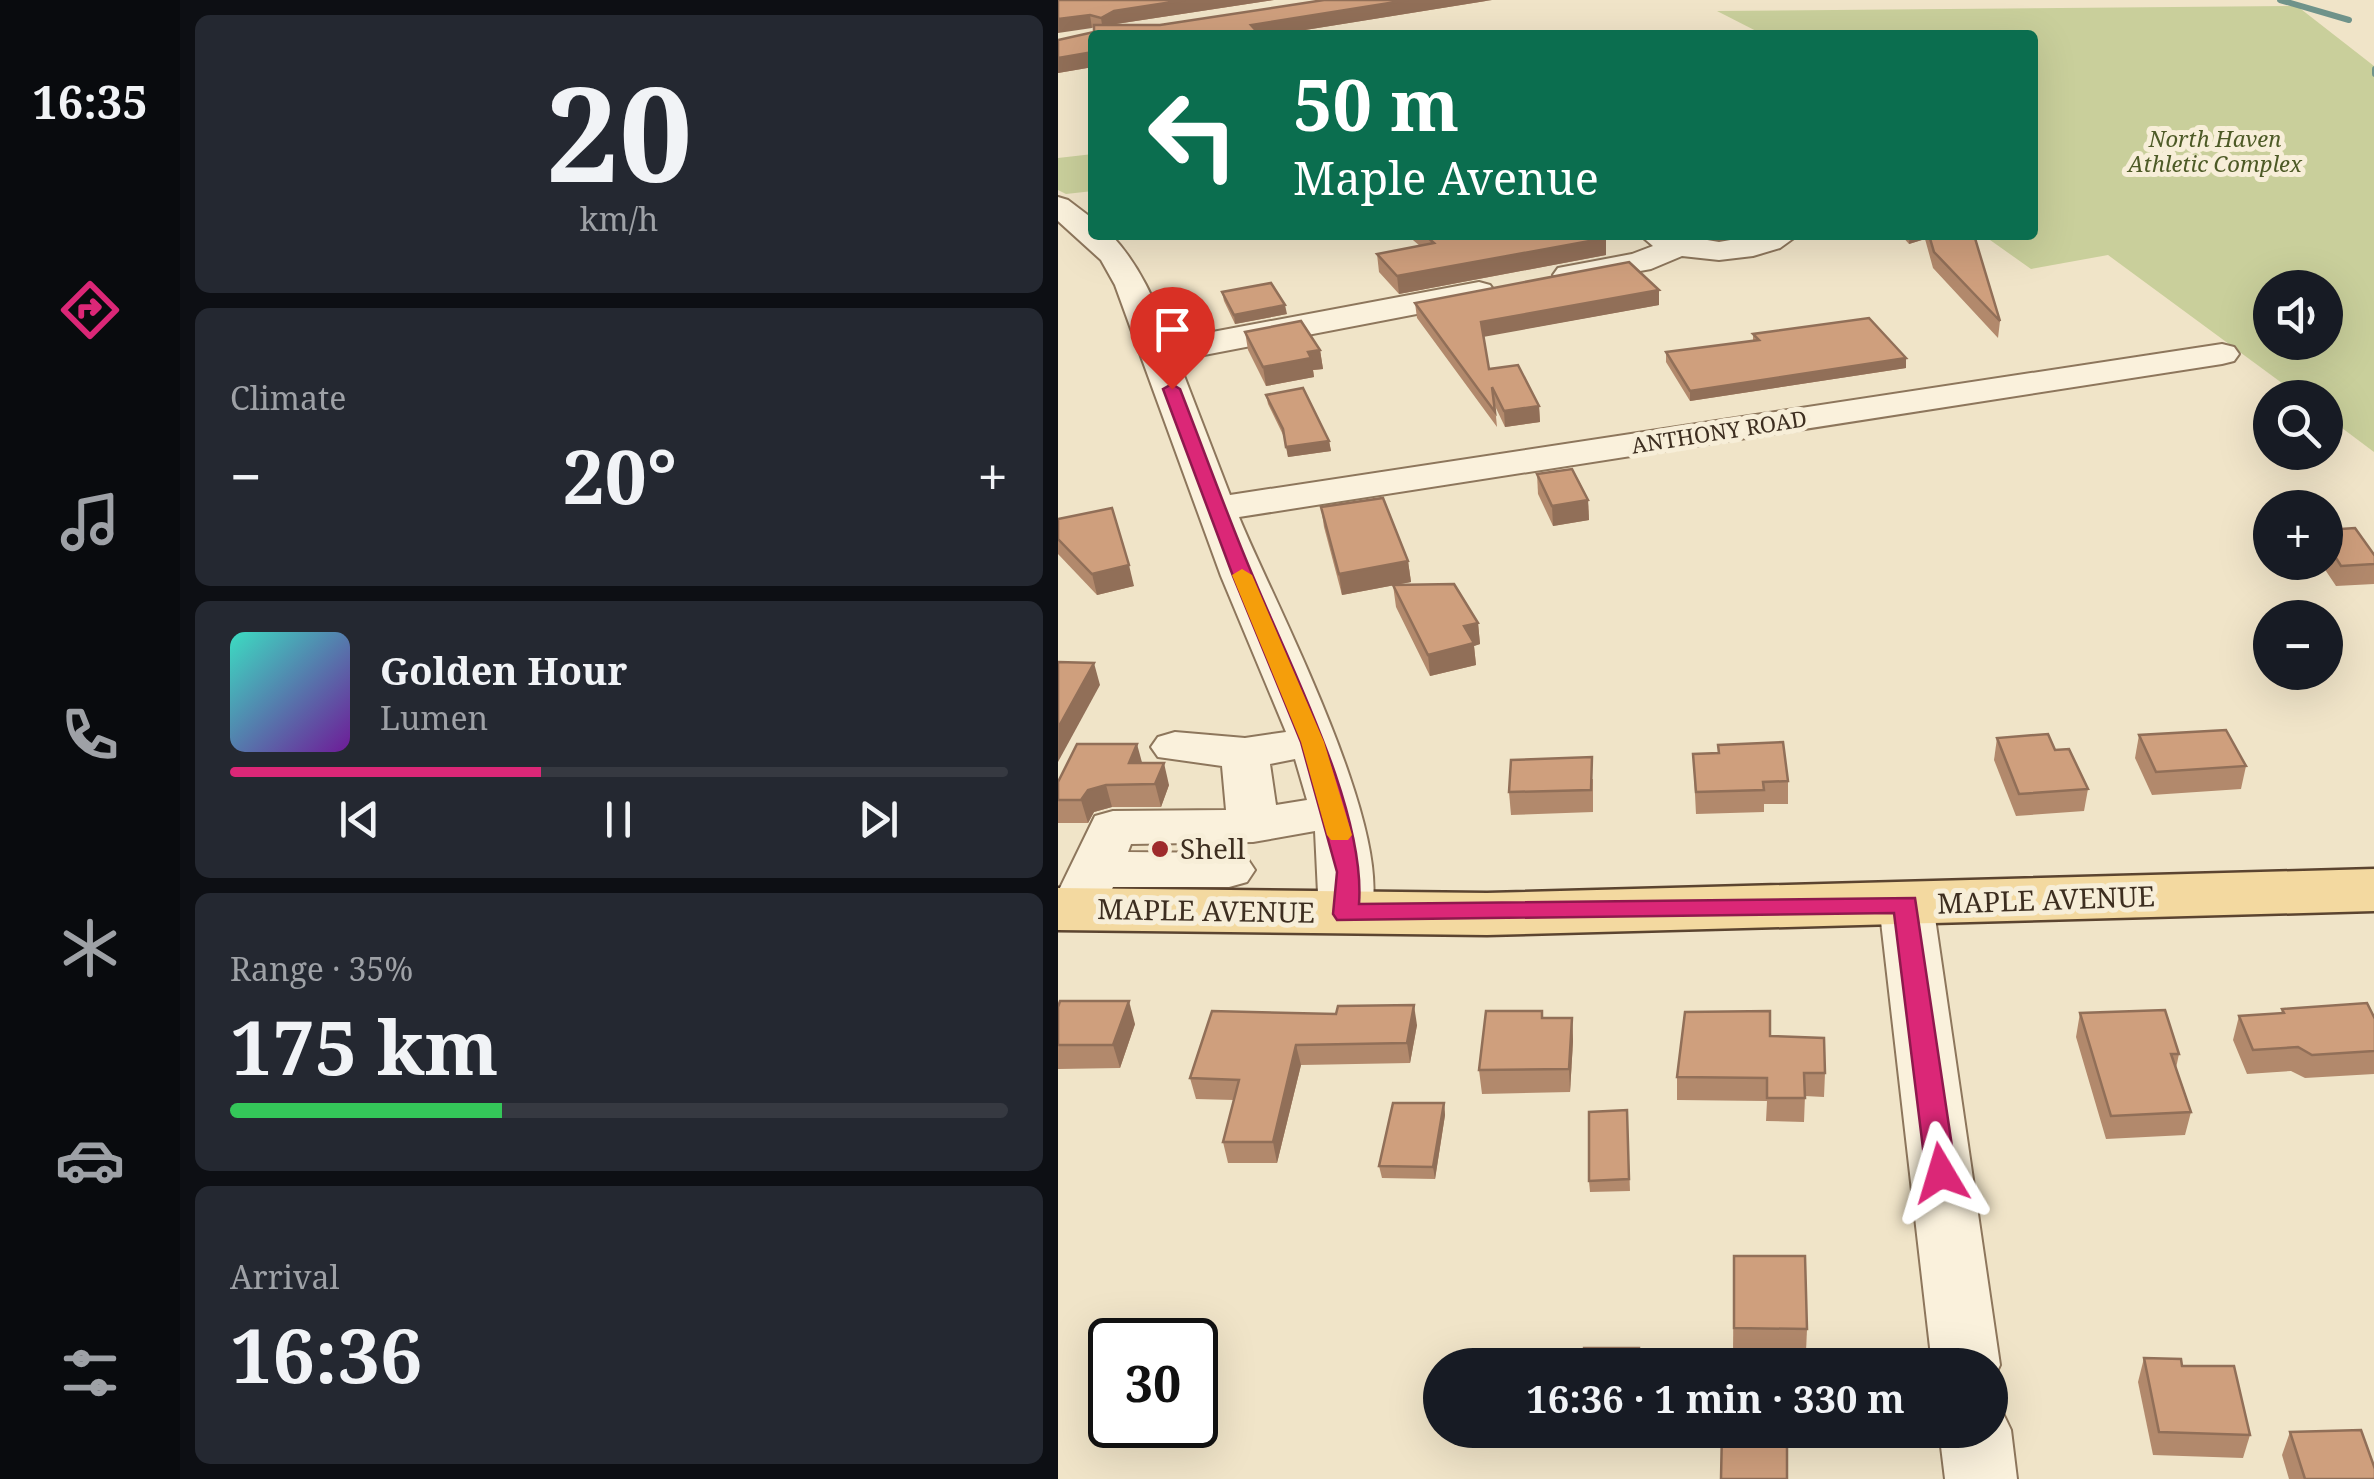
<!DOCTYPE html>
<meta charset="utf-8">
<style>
body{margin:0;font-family:"Noto Serif",serif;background:#242831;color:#f1f3f6;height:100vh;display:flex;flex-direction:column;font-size:38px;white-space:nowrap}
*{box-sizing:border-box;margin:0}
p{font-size:32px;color:#9ea1a6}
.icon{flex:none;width:55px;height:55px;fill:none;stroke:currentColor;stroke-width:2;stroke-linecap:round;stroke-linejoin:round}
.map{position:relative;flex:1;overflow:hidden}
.sheet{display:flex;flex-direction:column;gap:15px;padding:15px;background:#0d0f14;width:878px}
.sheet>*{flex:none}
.top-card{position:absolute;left:30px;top:30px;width:950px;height:210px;border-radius:10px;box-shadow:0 10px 40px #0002;background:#0b6e4f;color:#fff;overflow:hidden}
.buttons{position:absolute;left:1195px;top:270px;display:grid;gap:20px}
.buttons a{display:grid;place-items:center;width:90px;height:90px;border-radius:50%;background:#171b24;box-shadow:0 10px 40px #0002;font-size:50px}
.speed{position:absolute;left:30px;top:1318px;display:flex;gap:20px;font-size:50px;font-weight:700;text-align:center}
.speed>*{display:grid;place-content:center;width:130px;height:130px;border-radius:50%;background:#171b24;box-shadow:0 10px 40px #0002;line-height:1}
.speed .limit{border:5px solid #111;border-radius:15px;background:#fff;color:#111}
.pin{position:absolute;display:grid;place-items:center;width:85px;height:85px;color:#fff;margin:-102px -42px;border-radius:50% 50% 50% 0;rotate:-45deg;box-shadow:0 0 10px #0007}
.pin .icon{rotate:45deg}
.me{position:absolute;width:110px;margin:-55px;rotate:353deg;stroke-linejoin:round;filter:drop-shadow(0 0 8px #0008)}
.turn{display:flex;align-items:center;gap:35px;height:210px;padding:0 40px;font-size:45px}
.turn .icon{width:130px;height:130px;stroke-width:2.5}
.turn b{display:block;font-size:70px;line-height:85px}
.big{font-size:75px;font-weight:700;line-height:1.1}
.sheet .widget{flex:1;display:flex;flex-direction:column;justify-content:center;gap:15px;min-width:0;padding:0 35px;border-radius:15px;background:#242831}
.sheet .dial{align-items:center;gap:0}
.dial b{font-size:130px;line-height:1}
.song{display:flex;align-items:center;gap:30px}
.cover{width:120px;height:120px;border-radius:15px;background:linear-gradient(135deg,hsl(170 70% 55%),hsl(280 70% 35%))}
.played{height:10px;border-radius:5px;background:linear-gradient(90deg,#db2777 40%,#363941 40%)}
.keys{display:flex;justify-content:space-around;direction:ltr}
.heat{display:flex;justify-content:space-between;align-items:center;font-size:55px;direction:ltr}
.charge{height:15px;border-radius:8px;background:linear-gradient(90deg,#34c759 35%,#363941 0)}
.trip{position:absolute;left:365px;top:1348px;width:585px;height:100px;border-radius:50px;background:#171b24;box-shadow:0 10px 40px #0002;font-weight:700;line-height:100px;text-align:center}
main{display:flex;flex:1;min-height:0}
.menu{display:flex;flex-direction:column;width:180px;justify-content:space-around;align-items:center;background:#090b0e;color:#9ea1a6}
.menu .icon{width:70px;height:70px}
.menu .selected{color:#db2777}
.menu b{font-size:45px;color:#f1f3f6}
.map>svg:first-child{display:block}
</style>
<main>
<nav class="menu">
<b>16:35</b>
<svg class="icon selected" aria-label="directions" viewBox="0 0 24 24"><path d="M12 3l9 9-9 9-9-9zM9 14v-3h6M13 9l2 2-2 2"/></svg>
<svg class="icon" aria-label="music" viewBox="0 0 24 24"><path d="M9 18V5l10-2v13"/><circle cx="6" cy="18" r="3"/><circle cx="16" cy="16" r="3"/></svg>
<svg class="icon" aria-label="phone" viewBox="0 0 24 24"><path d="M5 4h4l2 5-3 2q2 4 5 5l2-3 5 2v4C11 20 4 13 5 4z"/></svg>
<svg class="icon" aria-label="climate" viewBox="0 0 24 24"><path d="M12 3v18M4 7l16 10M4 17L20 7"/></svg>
<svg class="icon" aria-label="car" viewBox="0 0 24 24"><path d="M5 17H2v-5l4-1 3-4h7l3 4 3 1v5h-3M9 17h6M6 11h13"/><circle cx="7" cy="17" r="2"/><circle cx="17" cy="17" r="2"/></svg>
<svg class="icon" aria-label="filters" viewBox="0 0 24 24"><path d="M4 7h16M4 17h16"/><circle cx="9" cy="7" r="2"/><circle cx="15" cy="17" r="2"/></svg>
</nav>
<section class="sheet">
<div class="widget dial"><b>20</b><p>km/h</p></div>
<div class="widget"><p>Climate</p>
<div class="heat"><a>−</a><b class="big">20°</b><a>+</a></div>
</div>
<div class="widget">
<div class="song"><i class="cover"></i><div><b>Golden Hour</b><p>Lumen</p></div></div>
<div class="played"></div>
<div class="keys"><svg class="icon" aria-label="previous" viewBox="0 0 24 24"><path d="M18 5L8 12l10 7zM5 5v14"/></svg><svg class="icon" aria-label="pause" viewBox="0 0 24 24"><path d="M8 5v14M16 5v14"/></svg><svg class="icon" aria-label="next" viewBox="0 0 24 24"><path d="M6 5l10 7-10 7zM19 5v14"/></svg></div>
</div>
<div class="widget"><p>Range · 35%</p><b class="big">175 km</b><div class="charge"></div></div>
<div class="widget"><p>Arrival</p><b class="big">16:36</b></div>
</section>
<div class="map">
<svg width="1317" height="1479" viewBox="0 0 1317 1479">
<rect width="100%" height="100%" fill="#f0e4c8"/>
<g fill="#c9cf9b" fill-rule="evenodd">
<path d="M1239,6L1316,66V452L1268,416V398L1243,397L1050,255L973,269L925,235H975V35H706L659,11ZM1212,288H1268V342H1212Z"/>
<polygon points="35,154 35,191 8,194 0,190 0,158"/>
</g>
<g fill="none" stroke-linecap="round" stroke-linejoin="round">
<g stroke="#6f938a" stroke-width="6">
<polyline points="1222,0 1291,20"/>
<polyline points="1317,69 1317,74"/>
</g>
<defs>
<g id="minor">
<path d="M0,197L10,200L35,219V235H53C82,265 97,302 112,340L421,282L432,285L437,292L432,299L421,302L120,360L172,495L1164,344L1176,347L1181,354L1176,361L1164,364L181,517C213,597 351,854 307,927L288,933L269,927L261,914L257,831L195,842L73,844L70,852L171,853L189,858L197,870L189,882L171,887H55L38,922L19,927L0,922V892L37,816L55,811L168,810L164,766L100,757L93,747L100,737L117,732L187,738L228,732L163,576L57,285L43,260L0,221ZM237,759L249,800L218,805L212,764Z"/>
<polygon points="582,235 620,235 661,242 701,235 740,235 722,248 695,256 661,260 624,256 593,269 511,284 500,282 495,275 500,268 574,254 595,246"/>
<polygon points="848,886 867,891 875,904 942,1365 932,1386 932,1365 874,1365 821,904 829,891"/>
<polygon points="932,1403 942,1407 953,1430 959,1479 887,1479 881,1430 932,1430"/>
</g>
<polygon id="major" points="1317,869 1317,911 429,935 0,930 0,888 429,893"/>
</defs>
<use href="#minor" stroke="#8d765c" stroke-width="4"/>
<use href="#major" stroke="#5b4430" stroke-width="5"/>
<use href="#minor" fill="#faf1dc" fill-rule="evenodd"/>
<use href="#major" fill="#f3d9a0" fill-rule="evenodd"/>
</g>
<g fill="#b2896c">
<polygon points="0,0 216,0 58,24 102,25 434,0 216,35 35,35 35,67 0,73 0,40 36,32 36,29"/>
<polygon points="349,235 545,235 548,255 341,294 321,272 319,254 362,246"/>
<polygon points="843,235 916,235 942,321 940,338 875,268 867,239 851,244"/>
<polygon points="164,292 229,314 177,324 166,301"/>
<polygon points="357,303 601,305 426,336 431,369 481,406 482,422 447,427 437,406 439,427 359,318"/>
<polygon points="187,332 262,350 265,369 255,370 256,377 208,386 190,350"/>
<polygon points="695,334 848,358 848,368 632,401 608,362 608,352 695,341"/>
<polygon points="208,395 271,441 273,451 230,457 227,439 210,404"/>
<polygon points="479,474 530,500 531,520 495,526 480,494"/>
<polygon points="263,507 350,561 353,582 284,595 266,527"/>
<polygon points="0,519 76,586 39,595 0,554"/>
<polygon points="1268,530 1317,556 1316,584 1278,586 1262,562 1268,562"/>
<polygon points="335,585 420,623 422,644 416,646 418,665 372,676 338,607"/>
<polygon points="1081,735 1188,766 1183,789 1094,795 1077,758"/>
<polygon points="939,738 997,750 1030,789 1026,811 958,816 936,760"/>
<polygon points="635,754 730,781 730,804 706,804 706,812 638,814"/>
<polygon points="84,763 111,785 103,807 54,807 36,812 30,823 0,823 0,782"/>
<polygon points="535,779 535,812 453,815 451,792"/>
<polygon points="0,1007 77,1024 62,1068 0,1069"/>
<polygon points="1224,1009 1317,1019 1317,1074 1247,1078 1233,1071 1189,1074 1175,1040 1181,1016 1223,1014"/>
<polygon points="154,1011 359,1025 352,1063 243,1065 219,1163 170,1163 165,1142 176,1100 138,1099 132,1078"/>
<polygon points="1022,1013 1121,1054 1118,1068 1133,1112 1127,1135 1048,1139 1018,1037"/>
<polygon points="485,1018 514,1018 515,1041 512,1092 424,1094 421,1070"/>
<polygon points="712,1036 767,1073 766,1097 747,1096 746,1122 708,1121 709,1101 619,1100 619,1077"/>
<polygon points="386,1103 387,1115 377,1179 324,1178 321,1166"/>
<polygon points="569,1110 572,1191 532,1192 531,1181"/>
<polygon points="676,1256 749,1329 748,1352 675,1352"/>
<polygon points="1086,1358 1124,1366 1192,1435 1185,1458 1095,1455 1080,1382"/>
<polygon points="1232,1432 1317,1479 1231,1479 1224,1455"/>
</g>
<g fill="#916f58">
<polygon points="127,0 216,0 58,24 45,32 43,18 56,11"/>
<polygon points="350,0 434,0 216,35 194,35 193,25"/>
<polygon points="32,15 34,28 0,33 0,19"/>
<polygon points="35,52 35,67 0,73 0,58"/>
<polygon points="852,235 867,235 867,239 851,244"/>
<polygon points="548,238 548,255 341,294 339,276"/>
<polygon points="601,290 601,305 425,337 423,322"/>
<polygon points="227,305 229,314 177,324 176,315"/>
<polygon points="262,350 265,369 255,370 256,377 208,386 205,367 250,352"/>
<polygon points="848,358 848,368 632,401 632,391"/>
<polygon points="481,406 482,422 447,427 446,411"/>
<polygon points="271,441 273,451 230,457 228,447"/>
<polygon points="530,500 531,520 495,526 494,506"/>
<polygon points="350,561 353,582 284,595 281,574"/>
<polygon points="71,565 76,586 39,595 34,574"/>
<polygon points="420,623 422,644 416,646 418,665 372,676 370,655 406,626"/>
<polygon points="36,663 42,685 0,762 0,728"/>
<polygon points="79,744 85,766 71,763"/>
<polygon points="106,763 111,785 103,807 97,784"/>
<polygon points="48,785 54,807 36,812 30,823 23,800 30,790"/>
<polygon points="71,1001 77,1024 62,1068 55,1045"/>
<polygon points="356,1005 359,1025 352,1063 349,1043"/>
<polygon points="514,1018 515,1041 512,1092 511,1069"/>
<polygon points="238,1045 243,1065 219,1163 215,1142"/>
<polygon points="386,1103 387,1115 377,1179 375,1167"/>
</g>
<g fill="#cf9f7d" stroke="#916f58" stroke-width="2.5">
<polygon points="0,0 127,0 56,11 43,18 32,15 0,19"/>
<polygon points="266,0 350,0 193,25 202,35 35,35 35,52 0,58 0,40 36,32 36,25 102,25"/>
<polygon points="367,235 545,235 548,238 339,276 319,254 376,243"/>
<polygon points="871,235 916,235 942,321 876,252"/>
<polygon points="571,262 601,290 423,322 431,369 460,365 481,406 446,411 434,387 437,412 357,303"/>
<polygon points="213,283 227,305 176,315 164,292"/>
<polygon points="811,318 848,358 632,391 608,352 701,340 695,334"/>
<polygon points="243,321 262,350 250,352 253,358 205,367 187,332"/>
<polygon points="245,388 271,441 228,447 225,429 208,395"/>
<polygon points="514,469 530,500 494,506 479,474"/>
<polygon points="325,498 350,561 281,574 263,507"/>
<polygon points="54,508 71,565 34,574 0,539 0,519"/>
<polygon points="1297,528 1317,556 1317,564 1283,566 1268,542 1268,530"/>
<polygon points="396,584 420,623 406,626 416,643 370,655 335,585"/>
<polygon points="0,662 36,663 0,728"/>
<polygon points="1168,730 1188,766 1098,772 1081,735"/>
<polygon points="990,734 997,750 1011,749 1030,789 961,794 939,738"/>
<polygon points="725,742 730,781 705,782 706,790 638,792 635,754 661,753 660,745"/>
<polygon points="19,744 79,744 71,763 106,763 97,784 48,785 30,790 23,800 0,800 0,782"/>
<polygon points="534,757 533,790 451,792 453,760"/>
<polygon points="2,1001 71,1001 55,1045 0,1045 0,1007"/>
<polygon points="1309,1003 1317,1019 1317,1051 1254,1055 1240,1047 1195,1050 1181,1016 1226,1013 1224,1009"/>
<polygon points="356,1005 349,1043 238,1045 215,1142 165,1142 181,1080 132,1078 154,1011 278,1014 280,1006"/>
<polygon points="1107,1010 1121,1054 1113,1054 1133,1112 1053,1116 1022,1013"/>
<polygon points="428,1011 484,1011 484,1018 514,1018 511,1069 421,1070"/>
<polygon points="712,1011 712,1036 766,1038 767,1073 746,1073 747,1098 709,1098 709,1078 619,1077 627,1012"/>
<polygon points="335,1103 386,1103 375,1167 321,1166"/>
<polygon points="569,1110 571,1179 531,1181 531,1112"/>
<polygon points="676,1256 747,1256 749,1329 676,1328"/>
<polygon points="526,1348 581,1348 581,1365 525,1365"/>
<polygon points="1086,1358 1123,1359 1124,1366 1176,1366 1192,1435 1101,1432"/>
<polygon points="664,1430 729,1430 729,1479 663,1479"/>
<polygon points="1303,1430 1317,1469 1317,1479 1247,1479 1232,1432"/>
</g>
<path fill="#db2777" stroke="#8e194d" stroke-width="2.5" d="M114,384L122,389C147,453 170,518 197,581C233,668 308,812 301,904L857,898L898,1173L894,1182L883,1185L872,1182L868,1173L836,913L279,920L275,914L279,872L243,742L175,576L105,389Z"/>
<polygon fill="#f59e0b" points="184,569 194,575 266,742 294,835 290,840 273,840 269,835 243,742 174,575"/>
<circle fill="#9e2a2b" stroke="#f7eed8" stroke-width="4" cx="102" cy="849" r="10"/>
<g text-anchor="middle" stroke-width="10" stroke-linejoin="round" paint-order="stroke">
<g font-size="22" font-style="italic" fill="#4d5a26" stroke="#f7eed8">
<text x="1157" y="147">North Haven<tspan x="1157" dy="25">Athletic Complex</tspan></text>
</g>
<g font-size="22" fill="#3d2e20" stroke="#f7eed8">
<text transform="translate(661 432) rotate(-9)" y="8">ANTHONY ROAD</text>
</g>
<g font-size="28" fill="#3d2e20" stroke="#f7eed8" text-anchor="start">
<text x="122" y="859">Shell</text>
</g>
<g font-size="28" fill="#3d2e20" stroke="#f7eed8">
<text transform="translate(988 900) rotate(-2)" y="10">MAPLE AVENUE</text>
<text transform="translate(148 911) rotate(1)" y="10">MAPLE AVENUE</text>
</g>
</g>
</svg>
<div class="buttons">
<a><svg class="icon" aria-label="sound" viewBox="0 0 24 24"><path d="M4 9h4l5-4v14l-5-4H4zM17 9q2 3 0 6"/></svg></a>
<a><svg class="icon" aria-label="search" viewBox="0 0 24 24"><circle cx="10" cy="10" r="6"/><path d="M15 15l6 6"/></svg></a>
<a>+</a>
<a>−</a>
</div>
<div class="speed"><div class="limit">30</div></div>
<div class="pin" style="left:114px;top:389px;background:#d93025"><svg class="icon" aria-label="arrive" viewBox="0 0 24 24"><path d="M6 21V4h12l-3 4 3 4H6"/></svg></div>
<svg class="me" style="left:883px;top:1173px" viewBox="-20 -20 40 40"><path d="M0-17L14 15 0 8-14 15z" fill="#db2777" stroke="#fff" stroke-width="4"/></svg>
<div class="trip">16:36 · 1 min · 330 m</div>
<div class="top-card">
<div class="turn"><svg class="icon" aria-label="left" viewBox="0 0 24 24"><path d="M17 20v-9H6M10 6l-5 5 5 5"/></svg><div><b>50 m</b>Maple Avenue</div></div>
</div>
</div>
</main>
